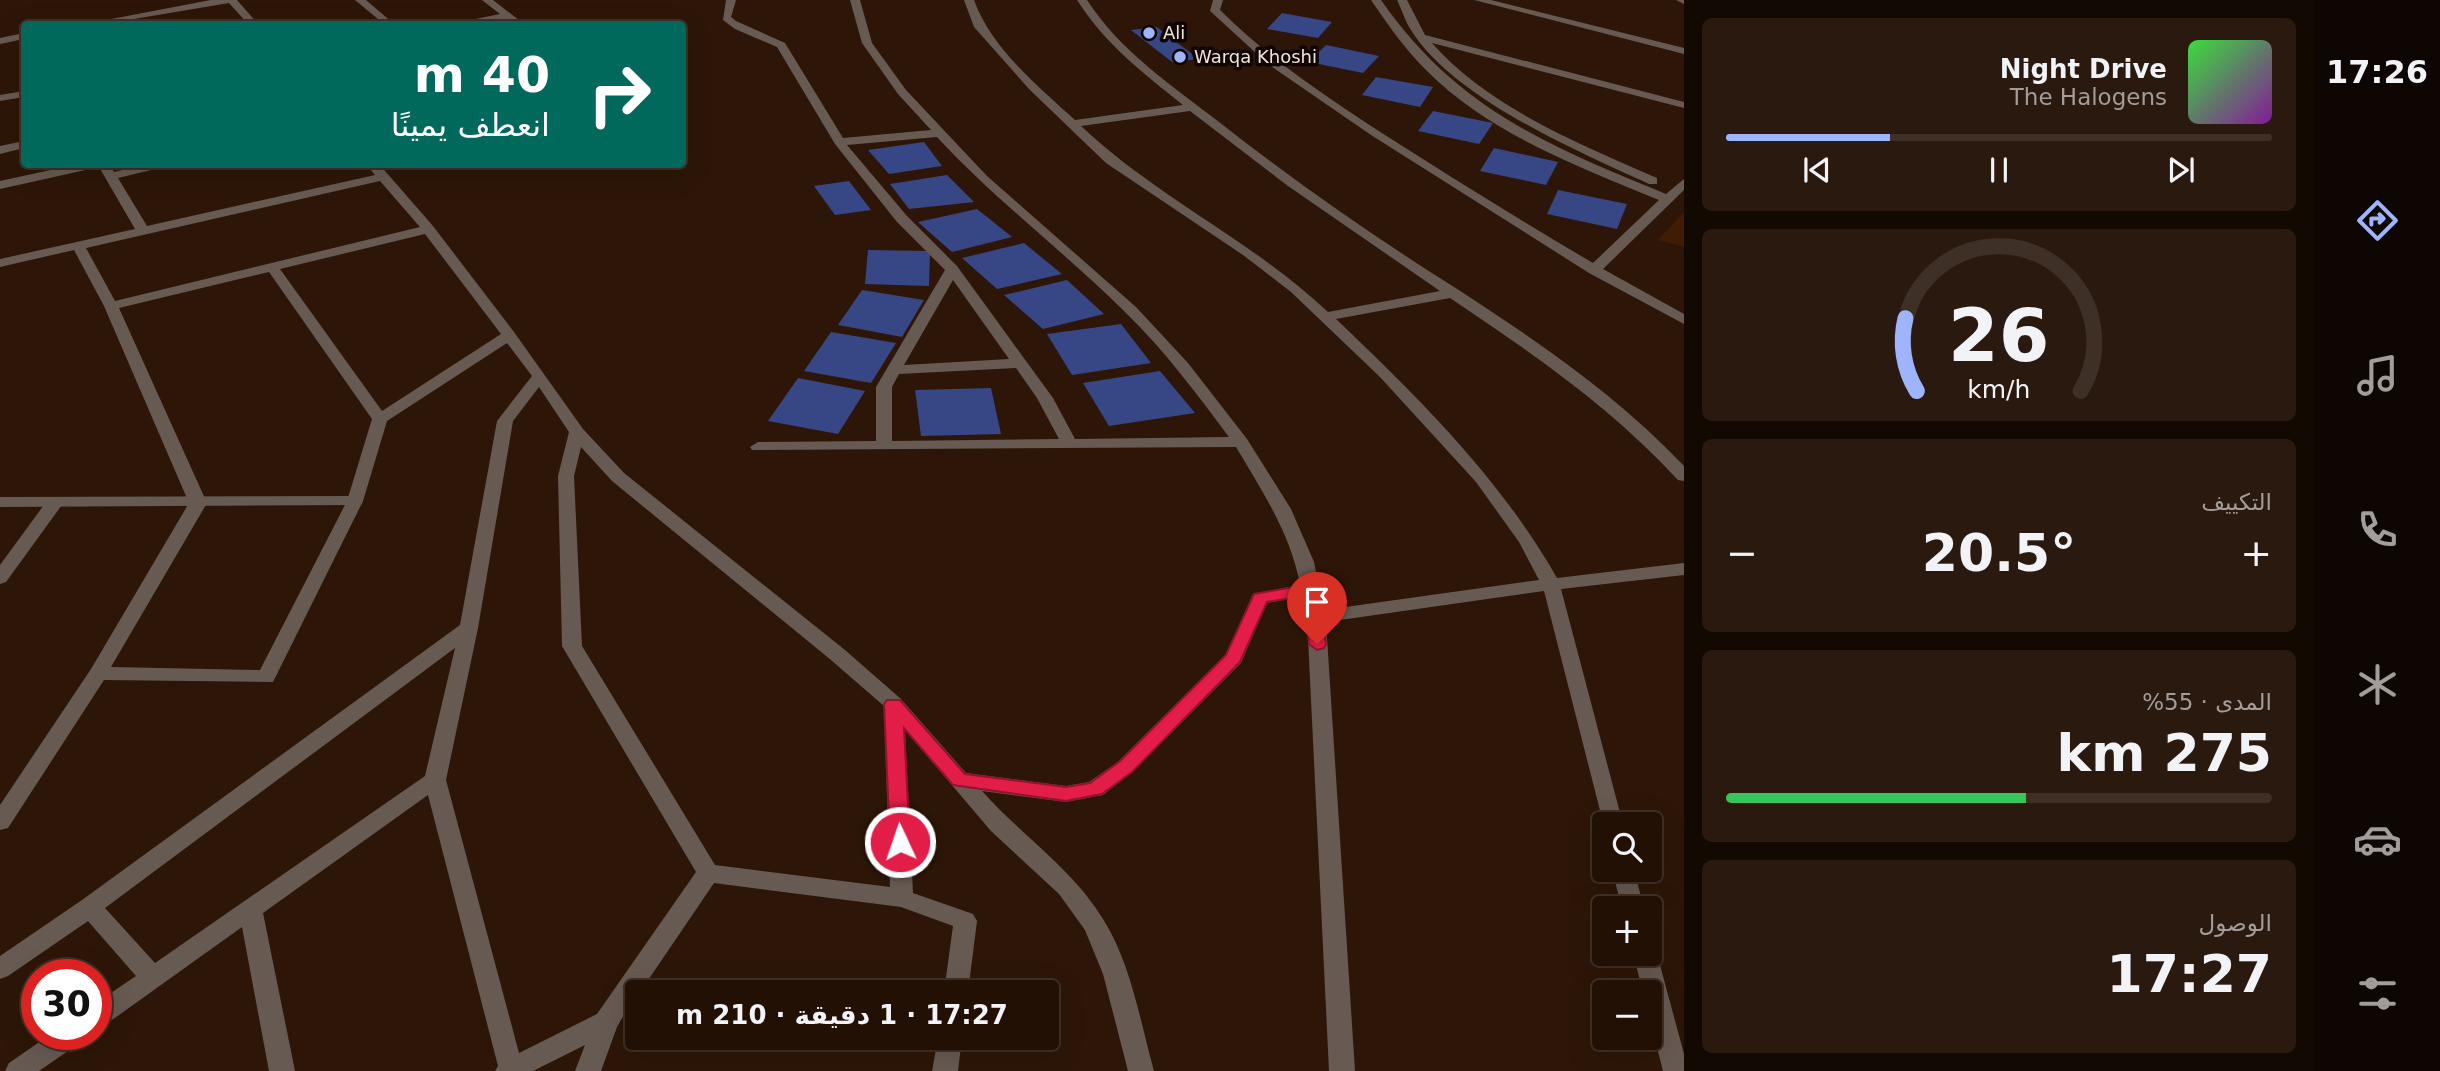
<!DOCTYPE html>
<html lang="ar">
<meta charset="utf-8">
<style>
body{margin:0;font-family:"DejaVu Sans","Noto Sans Arabic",sans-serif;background:#2a190f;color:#f1f3f6;direction:rtl;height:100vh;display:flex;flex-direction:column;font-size:26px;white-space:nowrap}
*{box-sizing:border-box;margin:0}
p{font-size:23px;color:#a29d9a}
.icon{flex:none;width:38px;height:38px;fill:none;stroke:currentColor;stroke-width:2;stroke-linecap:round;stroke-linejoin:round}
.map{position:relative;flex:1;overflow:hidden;direction:ltr}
.panel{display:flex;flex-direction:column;gap:18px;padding:18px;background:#130903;width:630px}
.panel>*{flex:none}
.guide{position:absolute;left:21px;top:21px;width:665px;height:147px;border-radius:7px;box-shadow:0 7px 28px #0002,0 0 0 2px #3f3027;direction:rtl;background:#00695c;color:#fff;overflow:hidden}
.fabs{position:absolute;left:1592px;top:812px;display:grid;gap:14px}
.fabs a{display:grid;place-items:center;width:70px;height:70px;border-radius:7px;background:#221005;box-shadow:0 7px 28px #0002,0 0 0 2px #3f3027;font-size:35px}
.speed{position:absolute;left:21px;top:959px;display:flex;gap:14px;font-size:35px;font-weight:700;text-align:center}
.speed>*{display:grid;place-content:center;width:91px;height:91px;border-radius:50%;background:#221005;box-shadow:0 7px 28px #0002,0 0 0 2px #3f3027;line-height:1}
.speed .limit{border:10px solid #d22;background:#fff;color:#111}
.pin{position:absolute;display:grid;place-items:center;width:60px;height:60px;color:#fff;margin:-72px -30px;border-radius:50% 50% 50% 0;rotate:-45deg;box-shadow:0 0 7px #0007}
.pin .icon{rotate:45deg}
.me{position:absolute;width:77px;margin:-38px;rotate:357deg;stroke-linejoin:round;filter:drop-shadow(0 0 5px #0008)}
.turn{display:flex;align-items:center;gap:24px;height:147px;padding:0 21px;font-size:32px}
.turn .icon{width:91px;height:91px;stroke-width:2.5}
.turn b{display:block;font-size:49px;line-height:60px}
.big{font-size:52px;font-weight:800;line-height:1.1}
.panel .card{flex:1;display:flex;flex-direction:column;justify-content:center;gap:10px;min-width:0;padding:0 24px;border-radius:10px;background:#2a190f}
.panel .dial{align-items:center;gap:0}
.dial svg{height:182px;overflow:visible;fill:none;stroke:#3f3027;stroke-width:7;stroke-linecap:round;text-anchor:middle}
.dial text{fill:#f1f3f6;stroke:none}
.song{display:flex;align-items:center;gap:21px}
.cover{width:84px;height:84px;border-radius:10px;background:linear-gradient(135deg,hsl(120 70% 55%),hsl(290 70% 35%))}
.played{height:7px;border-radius:4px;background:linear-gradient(90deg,#9eb4fd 30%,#3f3027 30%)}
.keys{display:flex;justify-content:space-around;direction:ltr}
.heat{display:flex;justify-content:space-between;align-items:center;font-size:38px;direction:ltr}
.charge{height:10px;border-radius:5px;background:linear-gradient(90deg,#34c759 55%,#3f3027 0)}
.trip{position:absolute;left:625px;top:980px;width:434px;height:70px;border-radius:7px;background:#221005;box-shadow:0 7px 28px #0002,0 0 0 2px #3f3027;font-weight:800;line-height:70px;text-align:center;direction:rtl}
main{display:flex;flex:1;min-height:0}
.menu{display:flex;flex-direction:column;width:126px;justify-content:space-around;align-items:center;background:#0e0602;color:#a29d9a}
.menu .icon{width:49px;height:49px}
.menu .current{color:#9eb4fd}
.menu b{font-size:32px;color:#f1f3f6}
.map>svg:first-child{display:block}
</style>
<main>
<nav class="menu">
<b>17:26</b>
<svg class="icon current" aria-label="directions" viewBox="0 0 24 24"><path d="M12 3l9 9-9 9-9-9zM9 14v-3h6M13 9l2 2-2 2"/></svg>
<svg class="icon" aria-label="music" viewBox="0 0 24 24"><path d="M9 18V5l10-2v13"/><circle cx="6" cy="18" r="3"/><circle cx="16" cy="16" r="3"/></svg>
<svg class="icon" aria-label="phone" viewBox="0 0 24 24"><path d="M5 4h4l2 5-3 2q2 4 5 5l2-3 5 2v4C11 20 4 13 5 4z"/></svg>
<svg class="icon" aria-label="climate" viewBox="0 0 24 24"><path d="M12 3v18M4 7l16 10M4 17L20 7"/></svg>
<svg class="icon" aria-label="car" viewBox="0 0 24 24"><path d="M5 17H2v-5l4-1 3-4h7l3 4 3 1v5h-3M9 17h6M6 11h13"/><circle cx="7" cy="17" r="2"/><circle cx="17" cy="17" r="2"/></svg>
<svg class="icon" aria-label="filters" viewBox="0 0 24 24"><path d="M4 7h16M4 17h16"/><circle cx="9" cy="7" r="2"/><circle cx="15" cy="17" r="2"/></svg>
</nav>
<section class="panel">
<div class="card">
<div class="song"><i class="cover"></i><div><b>Night Drive</b><p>The Halogens</p></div></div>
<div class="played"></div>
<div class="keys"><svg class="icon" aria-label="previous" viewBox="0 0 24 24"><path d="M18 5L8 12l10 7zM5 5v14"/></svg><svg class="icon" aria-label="pause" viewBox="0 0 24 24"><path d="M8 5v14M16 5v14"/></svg><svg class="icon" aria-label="next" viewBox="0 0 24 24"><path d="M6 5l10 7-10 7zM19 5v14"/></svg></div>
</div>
<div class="card dial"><svg viewBox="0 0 100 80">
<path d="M14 69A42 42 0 1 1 86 69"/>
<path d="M14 69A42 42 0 0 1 9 37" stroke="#9eb4fd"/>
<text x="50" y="56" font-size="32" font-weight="700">26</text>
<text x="50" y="72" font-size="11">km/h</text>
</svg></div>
<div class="card"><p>التكييف</p>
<div class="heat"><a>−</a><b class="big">20.5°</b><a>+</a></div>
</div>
<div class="card"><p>المدى · 55%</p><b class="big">275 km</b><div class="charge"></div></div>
<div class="card"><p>الوصول</p><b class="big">17:27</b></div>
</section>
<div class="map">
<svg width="1684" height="1071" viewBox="0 0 1684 1071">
<rect width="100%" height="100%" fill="#2d1607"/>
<polygon fill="#411b02" points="1684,212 1684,247 1658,240"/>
<g fill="#374685">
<polygon points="1282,13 1332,22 1318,38 1267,29"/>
<polygon points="1157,27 1168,36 1199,59 1172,62 1131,30"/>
<polygon points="1326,45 1379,56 1363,73 1309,62"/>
<polygon points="1376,77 1433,87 1420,107 1362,95"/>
<polygon points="1433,111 1493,123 1479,144 1418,131"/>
<polygon points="924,142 942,166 889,174 868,150"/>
<polygon points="1494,148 1558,162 1546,185 1480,171"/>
<polygon points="947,175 974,202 909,209 890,184"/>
<polygon points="849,181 871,210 835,215 814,186"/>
<polygon points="1558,190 1627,204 1617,229 1547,214"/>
<polygon points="977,209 1012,237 952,252 918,222"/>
<polygon points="1024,243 1062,274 997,289 962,258"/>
<polygon points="868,250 930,251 929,286 865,284"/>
<polygon points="1067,280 1104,314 1043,329 1004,295"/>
<polygon points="862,290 924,300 902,337 838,325"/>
<polygon points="1121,324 1151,363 1072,375 1047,334"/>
<polygon points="831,332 896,343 871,383 804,371"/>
<polygon points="1160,371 1195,413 1109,426 1083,383"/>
<polygon points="798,378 865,391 838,434 768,421"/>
<polygon points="991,388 1001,434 921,436 915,390"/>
</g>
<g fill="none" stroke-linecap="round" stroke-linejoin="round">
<g fill="#675a53" fill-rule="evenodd">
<polygon points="211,0 237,0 258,24 248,24 229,3 104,24 85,24"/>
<polygon points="355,0 366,0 394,24 384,24"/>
<polygon points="482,0 493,0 524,24 513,24 506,19 460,24 461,22 500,14"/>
<path d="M726,0H736L731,17L736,21L785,43L843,138L931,130L898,94L862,43L850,0H860L872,43L906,90L987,176L1136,307L1188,363L1247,439L1291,509L1314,562L1324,610L1539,580L1519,542L1476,482L1380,377L1291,292L1243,255L1106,163L1029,89L974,27L964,0H974C991,48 1038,86 1075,120L1183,105C1143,73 1105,44 1077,0H1087C1120,51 1171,85 1219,122C1294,181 1373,236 1454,287C1536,340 1617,395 1684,466V481L1678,480C1611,407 1532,353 1450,298L1336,319C1419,398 1500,478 1557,578L1684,563V575L1561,589L1623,824H1605V830L1544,591L1326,622L1355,1071H1329L1307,617L1303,596L1267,603L1241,663L1132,772L1103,795L1066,802L982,791C1021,835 1072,868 1103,919C1131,963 1140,1021 1154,1071H1128L1103,974L1085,930L1059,894L991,831L905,730L913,893L973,914L977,921L968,992H944L953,926L901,907L714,883L640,992H637L617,1027L601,1071H575L585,1045L533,1071H495L498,1066L428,795L263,913L295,1071H269L242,927L105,1025L96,1028V1003L136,976L88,921L8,976L0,979V956L82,900L460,625L497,421L532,376L507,343L387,421L363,501L273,682L104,680L8,828L0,830V805L91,669L189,503L104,306L74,250L0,267V259L135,229L99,167L0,189V181L78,164H109L114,172L149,164H176L118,178L147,226L375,175L366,164H379L433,226L514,332L583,429L624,473L845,650L901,699L966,773L1066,786L1089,782L1118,762L1226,655L1253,594L1300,585C1291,534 1262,491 1236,447L752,450L750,447L758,442L876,441V387L945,270L897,222L835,144L777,47L735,29L723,20ZM1190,111L1288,186L1440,291L1328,312C1253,241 1156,197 1081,126ZM937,137C996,201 1065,252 1126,313C1165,351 1197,394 1229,437L1075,439L1053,398L957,266L907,216L847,145ZM380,181L420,227L115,301L86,248ZM425,234L501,334L382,411L280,269ZM269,272L372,419L347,501L260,670L111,667L207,503L119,308ZM953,280L1009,359L904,365ZM1016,368L1037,398L1059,439L892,441V387L899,374ZM539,387L569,432L558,476L562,646L696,872L597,1014L519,1053L446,780L478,628L513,421ZM581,447L612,481L831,660L884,706L890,887L715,865L582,646L574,476ZM455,648L425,776L155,963L105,908Z"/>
<path d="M1213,0H1223L1220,10C1269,59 1327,97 1385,135C1454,179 1523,222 1593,263L1659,200C1579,167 1490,134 1427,71C1405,49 1388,25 1371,0H1381C1456,108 1548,146 1666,194L1684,179V190L1603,269L1684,314V324L1589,273L1371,135L1268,64L1210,11Z"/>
<path d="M1397,0H1407L1425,35L1684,102V108L1432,43C1489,108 1580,144 1657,178V184H1649C1577,151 1453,98 1411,30C1405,21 1402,10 1397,0Z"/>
<polygon points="1474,0 1491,0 1684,48 1684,54"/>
<polygon points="1676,0 1684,0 1684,4"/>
<polygon points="24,33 24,39 0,44 0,38"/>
<polygon points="24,91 24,97 0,101 0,95"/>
<polygon points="24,141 24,148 0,154 0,146"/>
<polygon points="55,497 64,502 6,582 0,584 0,565 49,498"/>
<polygon points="1612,870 1634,870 1644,908 1622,908"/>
<polygon points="1650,946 1657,954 1684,1054 1684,1071 1663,1071 1650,1020 1650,992 1643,992 1633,954 1650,954"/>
<polygon points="51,1034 84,1034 81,1042 39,1071 5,1071 9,1063"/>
<polygon points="938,1038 962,1038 958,1071 932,1071"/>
</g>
<polygon fill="#675a53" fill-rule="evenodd" points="355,496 363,501 361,505 0,507 0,497"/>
</g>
<polygon fill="#e11d48" stroke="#92132f" stroke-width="2" points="1310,584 1319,589 1326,644 1324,648 1317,650 1309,644 1303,596 1267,602 1240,662 1132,772 1102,794 1066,801 953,785 904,728 910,842 907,848 893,848 890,842 884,704 887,700 900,700 965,774 1066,787 1090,783 1119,762 1226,655 1254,594"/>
<g fill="#9eb4fd" stroke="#0e0502" stroke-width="2.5">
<circle cx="1149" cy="33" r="7"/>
<circle cx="1180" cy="57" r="7"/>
</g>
<g text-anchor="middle" stroke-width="7" stroke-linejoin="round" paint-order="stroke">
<g font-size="18" fill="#f3e2d8" stroke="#0e0502" text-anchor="start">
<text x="1163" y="39">Ali</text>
<text x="1194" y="63">Warqa Khoshi</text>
</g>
</g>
</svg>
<div class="fabs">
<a><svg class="icon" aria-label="search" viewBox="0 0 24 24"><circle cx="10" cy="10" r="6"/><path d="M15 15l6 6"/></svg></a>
<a>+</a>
<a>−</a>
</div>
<div class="speed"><div class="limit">30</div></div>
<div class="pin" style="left:1317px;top:644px;background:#d93025"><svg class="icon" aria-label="arrive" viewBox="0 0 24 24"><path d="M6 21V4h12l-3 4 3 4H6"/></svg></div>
<svg class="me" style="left:900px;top:842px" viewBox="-20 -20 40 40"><circle r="17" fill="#e11d48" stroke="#fff" stroke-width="3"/><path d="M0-11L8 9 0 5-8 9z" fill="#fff"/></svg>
<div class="trip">17:27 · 1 دقيقة · 210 m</div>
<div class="guide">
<div class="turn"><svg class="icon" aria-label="right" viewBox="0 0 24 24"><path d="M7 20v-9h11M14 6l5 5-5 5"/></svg><div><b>40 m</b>انعطف يمينًا</div></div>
</div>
</div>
</main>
